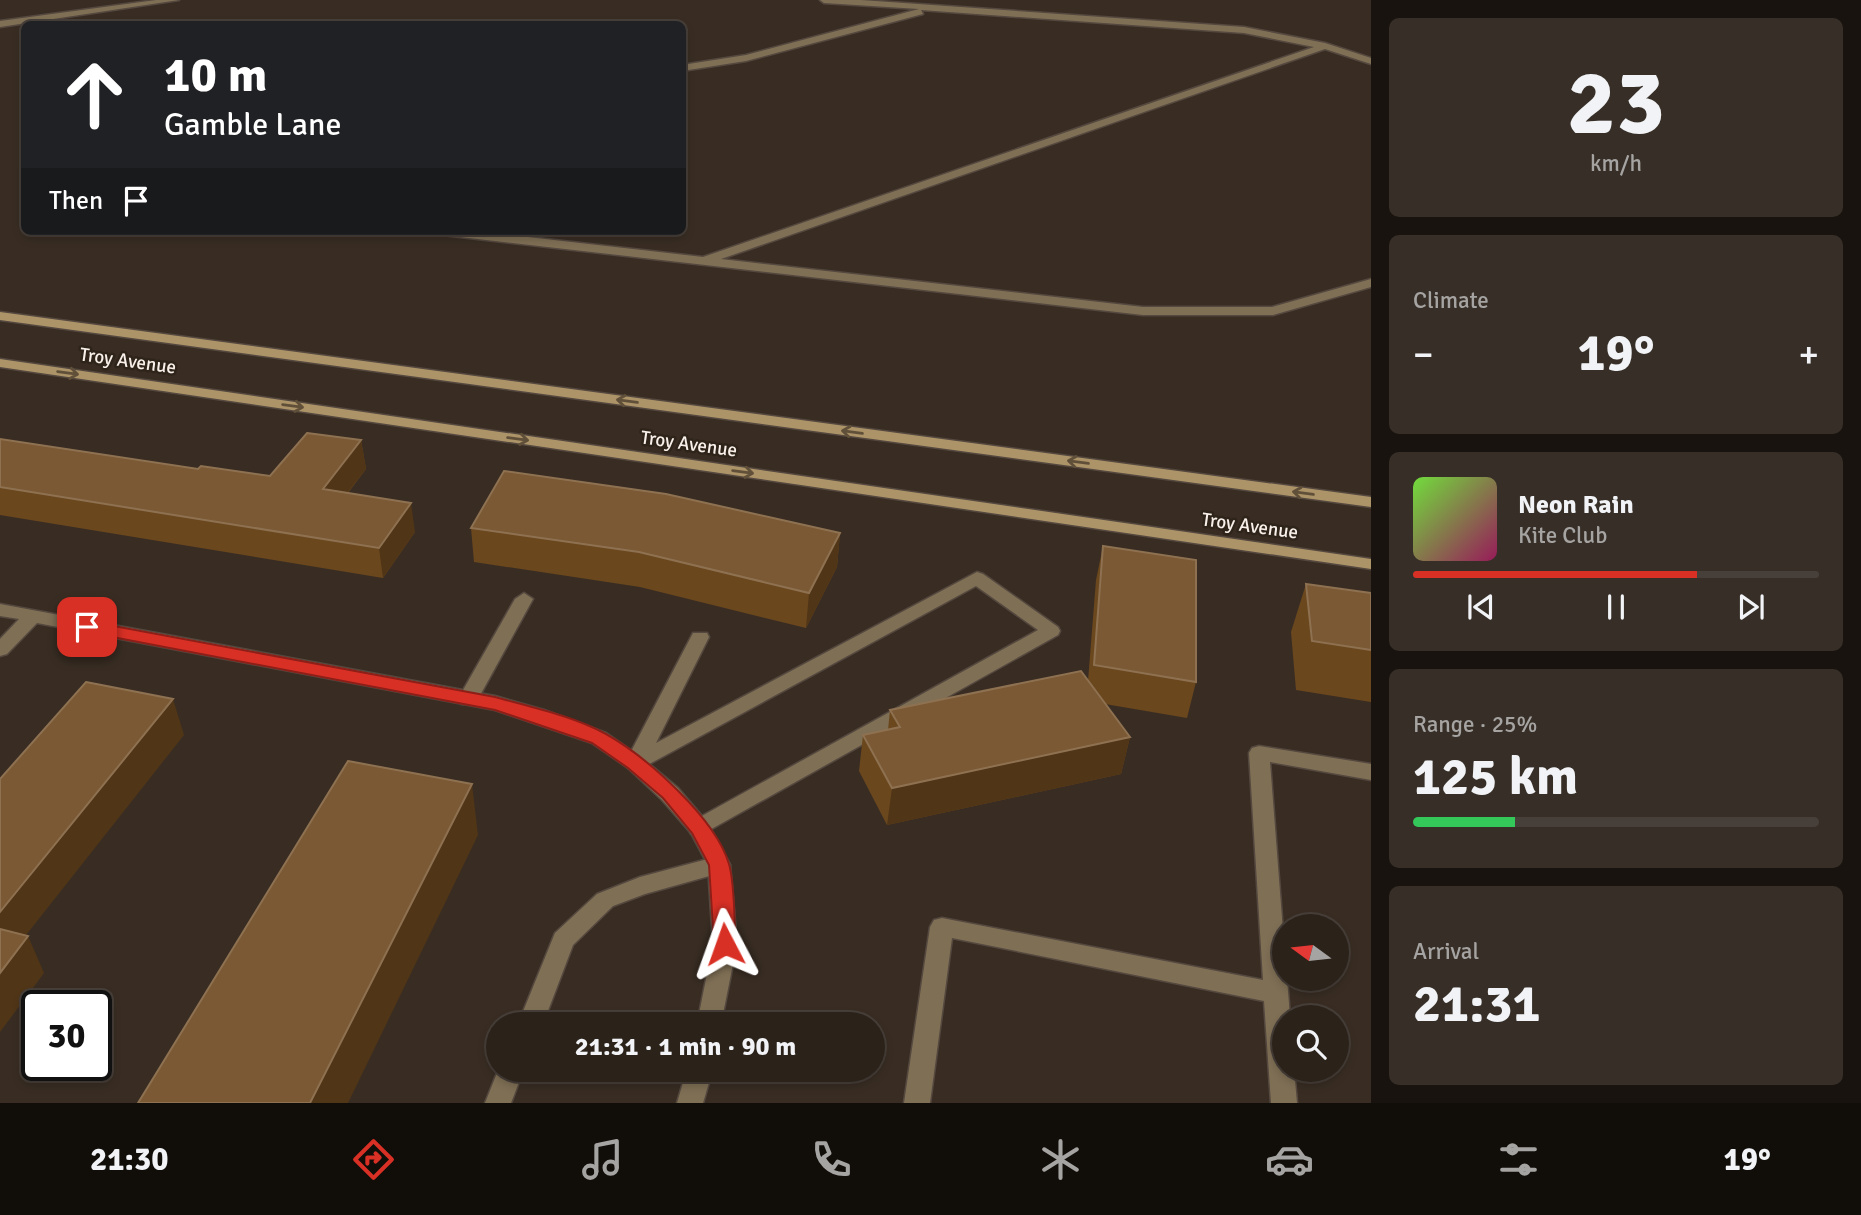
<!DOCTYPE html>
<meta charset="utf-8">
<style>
body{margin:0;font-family:Signika,sans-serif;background:#372f27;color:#f1f3f6;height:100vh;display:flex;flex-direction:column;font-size:26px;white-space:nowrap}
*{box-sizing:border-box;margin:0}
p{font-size:23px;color:#a6a4a2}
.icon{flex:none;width:38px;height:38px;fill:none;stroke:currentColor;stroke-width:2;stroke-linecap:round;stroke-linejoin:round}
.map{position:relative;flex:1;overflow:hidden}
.panel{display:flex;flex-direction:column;gap:18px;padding:18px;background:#18130e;width:490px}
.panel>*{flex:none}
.banner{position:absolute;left:21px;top:21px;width:665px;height:214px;border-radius:10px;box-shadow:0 4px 10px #0003,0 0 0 2px #473f39;background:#202124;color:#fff;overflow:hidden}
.needle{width:46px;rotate:285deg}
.controls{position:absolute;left:1272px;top:914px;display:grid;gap:14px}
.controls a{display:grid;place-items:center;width:77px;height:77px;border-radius:50%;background:#2b221a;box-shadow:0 4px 10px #0003,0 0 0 2px #473f39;font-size:35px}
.speed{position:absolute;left:21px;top:990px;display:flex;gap:14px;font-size:35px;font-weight:700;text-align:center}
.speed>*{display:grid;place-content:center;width:91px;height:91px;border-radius:50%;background:#2b221a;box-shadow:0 4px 10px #0003,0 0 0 2px #473f39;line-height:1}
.speed .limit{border:4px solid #111;border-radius:10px;background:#fff;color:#111}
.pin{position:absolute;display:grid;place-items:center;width:60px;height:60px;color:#fff;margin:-30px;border-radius:14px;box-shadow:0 4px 10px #0006}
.me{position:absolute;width:77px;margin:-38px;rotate:356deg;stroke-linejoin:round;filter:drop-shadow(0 0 5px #0008)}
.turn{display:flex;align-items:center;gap:24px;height:147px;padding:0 28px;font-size:32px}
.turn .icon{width:91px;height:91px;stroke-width:2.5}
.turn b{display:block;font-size:49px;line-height:60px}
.then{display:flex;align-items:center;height:66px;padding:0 28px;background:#0003;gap:14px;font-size:26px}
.big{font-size:52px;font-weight:700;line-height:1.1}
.panel .card{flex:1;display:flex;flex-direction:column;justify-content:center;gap:10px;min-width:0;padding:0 24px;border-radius:10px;background:#372f27}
.panel .dial{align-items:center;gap:0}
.dial b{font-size:91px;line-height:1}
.song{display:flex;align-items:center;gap:21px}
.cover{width:84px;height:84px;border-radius:10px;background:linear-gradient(135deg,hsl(100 70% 55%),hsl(330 70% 35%))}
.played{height:7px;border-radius:4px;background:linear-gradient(90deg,#d93025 70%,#473f39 70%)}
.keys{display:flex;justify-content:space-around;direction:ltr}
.heat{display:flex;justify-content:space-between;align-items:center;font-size:38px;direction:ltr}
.charge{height:10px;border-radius:5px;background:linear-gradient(90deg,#34c759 25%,#473f39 0)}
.trip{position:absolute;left:486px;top:1012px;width:399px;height:70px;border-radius:35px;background:#2b221a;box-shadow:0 4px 10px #0003,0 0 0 2px #473f39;font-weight:700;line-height:70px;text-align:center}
.tab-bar{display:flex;height:112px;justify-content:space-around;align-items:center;background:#110e0a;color:#a6a4a2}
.tab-bar .icon{width:49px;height:49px}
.tab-bar .selected{color:#d93025}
.tab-bar b{font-size:32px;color:#f1f3f6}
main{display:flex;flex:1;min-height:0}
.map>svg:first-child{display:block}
</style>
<main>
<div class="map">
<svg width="1371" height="1103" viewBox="0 0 1371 1103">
<rect width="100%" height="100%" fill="#392d23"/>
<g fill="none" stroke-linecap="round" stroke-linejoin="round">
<defs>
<g id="lane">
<polygon points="977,572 983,574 1058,627 1060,631 1058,635 699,836 691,834 688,828 691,822 1038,630 976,586 642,768 635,770 628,768 625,763 693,633 707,633 709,637 656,743"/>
<polygon points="524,593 533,599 478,699 475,704 461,704 458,699 515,599"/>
<polygon points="1259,746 1371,764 1371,780 1270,762 1284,944 1284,978 1287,978 1290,1017 1284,1017 1284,1069 1294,1069 1297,1103 1271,1103 1264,1001 952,938 930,1103 904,1103 930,927 934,920 942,918 1263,980 1249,753 1252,748"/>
<polygon points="719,856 727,859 730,865 727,871 645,894 613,906 573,945 543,1024 518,1024 555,933 597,894 640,877"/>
<polygon points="499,1068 524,1069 511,1103 485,1103"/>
</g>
<g id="street">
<polygon points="156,0 179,0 0,27 0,21"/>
<polygon points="820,0 861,0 1244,27 1325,43 1371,58 1371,64 1325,49 721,259 1143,307 1272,307 1371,279 1371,287 1273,315 1143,315 443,235 437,231 476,231 703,257 1314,47 1244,33 921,10 923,14 746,61 682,71 682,65 746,55 919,9 824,3"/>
<polygon points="0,604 495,696 544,710 606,733 642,758 678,788 707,822 730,865 737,944 721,1024 697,1024 713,944 708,865 691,833 662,800 628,768 592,743 495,710 37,623 7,654 0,656 0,639 19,619 0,616"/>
<polygon points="687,1069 713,1069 703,1103 677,1103"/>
</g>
<g id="secondary">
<polygon points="0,312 1371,497 1371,507 0,320"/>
<polygon points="0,359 1371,559 1371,569 0,367"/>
</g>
</defs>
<use href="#lane" stroke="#54483f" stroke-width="3"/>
<use href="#street" stroke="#54483f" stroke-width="3"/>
<use href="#secondary" stroke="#54483f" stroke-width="3"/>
<use href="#lane" fill="#7f6f55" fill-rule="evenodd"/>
<use href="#street" fill="#7f6f55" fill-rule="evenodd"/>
<use href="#secondary" fill="#ac9368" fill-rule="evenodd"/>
</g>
<g fill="#6b471e">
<polygon points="0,439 198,469 270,476 361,440 366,469 348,493 415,532 383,578 0,515"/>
<polygon points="471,528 840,533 837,567 806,628 640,587 474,562"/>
<polygon points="1103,546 1196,682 1187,718 1105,704 1130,737 1121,774 887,825 859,771 863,735 888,730 890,710 1088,681 1096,580"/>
<polygon points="1306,584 1371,593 1371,702 1296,690 1291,632"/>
</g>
<g fill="#503517">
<polygon points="361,440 366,469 328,518 323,489"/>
<polygon points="411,503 415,532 383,578 379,548"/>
<polygon points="840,533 837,567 806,628 809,593"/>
<polygon points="173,699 184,735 4,963 0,954 0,912"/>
<polygon points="1130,737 1121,774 887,825 892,788"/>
<polygon points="472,784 478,835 348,1103 310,1103"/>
<polygon points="28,936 44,973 0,1032 0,973"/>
</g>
<g fill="#7a5934" stroke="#8e7151" stroke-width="2">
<polygon points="307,433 361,440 323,489 411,503 379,548 0,487 0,439 198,469 201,466 270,476"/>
<polygon points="504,471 666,494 840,533 809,593 639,552 471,528"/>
<polygon points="1103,546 1196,560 1196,682 1094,665"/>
<polygon points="1306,584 1371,593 1371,650 1312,641"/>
<polygon points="1081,671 1130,737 892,788 863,735 900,727 890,710"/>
<polygon points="86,682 173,699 0,912 0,779"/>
<polygon points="348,761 472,784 310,1103 138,1103"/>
<polygon points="0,929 28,936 0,973"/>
</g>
<defs><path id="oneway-shaft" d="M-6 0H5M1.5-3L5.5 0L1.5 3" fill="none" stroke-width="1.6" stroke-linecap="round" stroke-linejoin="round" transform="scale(1.75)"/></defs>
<g stroke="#615039">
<use href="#oneway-shaft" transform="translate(68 373) rotate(8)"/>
<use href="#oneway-shaft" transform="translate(627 401) rotate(-172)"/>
<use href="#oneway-shaft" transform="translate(293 406) rotate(8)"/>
<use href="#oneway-shaft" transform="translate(852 432) rotate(-172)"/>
<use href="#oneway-shaft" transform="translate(518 439) rotate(8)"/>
<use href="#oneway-shaft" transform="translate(1078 462) rotate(-172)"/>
<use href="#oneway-shaft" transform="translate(743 472) rotate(8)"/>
<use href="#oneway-shaft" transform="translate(1303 493) rotate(-172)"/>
</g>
<path fill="#d93025" stroke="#8d1f18" stroke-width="2" d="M87,621L495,697C531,707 573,716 606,734C647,757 716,819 729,864C735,884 734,923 736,944L732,951L725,953L717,951L714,944L709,865L692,833L663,798L628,768L592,743L495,710L81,631L79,627Z"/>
<g text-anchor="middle" stroke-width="5" stroke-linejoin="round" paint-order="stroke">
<g font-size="19" fill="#f8f0ea" stroke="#2f2419">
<text transform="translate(128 360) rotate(8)" y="7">Troy Avenue</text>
<text transform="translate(689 443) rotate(8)" y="7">Troy Avenue</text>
<text transform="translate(1250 525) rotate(8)" y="7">Troy Avenue</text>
</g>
</g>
</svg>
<div class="controls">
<a><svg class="needle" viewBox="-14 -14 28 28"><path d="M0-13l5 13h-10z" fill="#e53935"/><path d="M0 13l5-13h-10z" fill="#a6a4a2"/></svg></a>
<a><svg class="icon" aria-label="search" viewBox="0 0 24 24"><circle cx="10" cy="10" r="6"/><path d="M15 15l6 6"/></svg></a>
</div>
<div class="speed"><div class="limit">30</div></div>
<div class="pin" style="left:87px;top:627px;background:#d93025"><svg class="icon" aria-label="arrive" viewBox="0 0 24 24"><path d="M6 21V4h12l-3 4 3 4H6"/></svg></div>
<svg class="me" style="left:725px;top:944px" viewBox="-20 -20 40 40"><path d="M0-17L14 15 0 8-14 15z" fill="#d93025" stroke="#fff" stroke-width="4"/></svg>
<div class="trip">21:31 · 1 min · 90 m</div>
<div class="banner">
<div class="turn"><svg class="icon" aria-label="ahead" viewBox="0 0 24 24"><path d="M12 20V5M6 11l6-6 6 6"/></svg><div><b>10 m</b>Gamble Lane</div></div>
<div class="then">Then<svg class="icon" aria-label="arrive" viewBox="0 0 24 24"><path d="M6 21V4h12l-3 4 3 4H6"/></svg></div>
</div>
</div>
<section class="panel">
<div class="card dial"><b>23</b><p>km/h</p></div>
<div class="card"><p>Climate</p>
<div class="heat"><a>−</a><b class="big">19°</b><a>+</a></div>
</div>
<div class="card">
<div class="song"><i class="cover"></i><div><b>Neon Rain</b><p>Kite Club</p></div></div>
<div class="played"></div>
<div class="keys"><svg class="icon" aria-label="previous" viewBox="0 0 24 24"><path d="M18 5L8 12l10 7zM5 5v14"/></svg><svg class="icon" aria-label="pause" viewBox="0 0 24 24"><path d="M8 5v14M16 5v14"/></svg><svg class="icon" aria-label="next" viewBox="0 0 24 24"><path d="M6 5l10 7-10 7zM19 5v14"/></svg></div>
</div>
<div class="card"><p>Range · 25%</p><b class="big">125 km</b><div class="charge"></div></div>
<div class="card"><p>Arrival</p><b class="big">21:31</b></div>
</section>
</main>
<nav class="tab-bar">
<b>21:30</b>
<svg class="icon selected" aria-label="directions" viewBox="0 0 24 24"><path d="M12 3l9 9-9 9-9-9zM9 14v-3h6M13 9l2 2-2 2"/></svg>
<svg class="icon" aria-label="music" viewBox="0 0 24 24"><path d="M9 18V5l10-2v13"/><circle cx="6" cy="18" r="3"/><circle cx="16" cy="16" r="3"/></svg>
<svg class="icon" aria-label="phone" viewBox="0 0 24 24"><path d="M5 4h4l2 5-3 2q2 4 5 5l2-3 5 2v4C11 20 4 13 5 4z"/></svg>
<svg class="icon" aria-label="climate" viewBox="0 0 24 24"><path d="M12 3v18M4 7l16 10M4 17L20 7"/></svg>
<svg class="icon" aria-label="car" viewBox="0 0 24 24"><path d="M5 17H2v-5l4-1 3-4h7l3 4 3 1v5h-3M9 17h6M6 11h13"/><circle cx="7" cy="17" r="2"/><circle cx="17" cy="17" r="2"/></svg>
<svg class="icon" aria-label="filters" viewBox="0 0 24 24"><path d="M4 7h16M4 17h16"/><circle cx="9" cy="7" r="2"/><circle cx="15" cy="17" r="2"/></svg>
<b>19°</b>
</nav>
